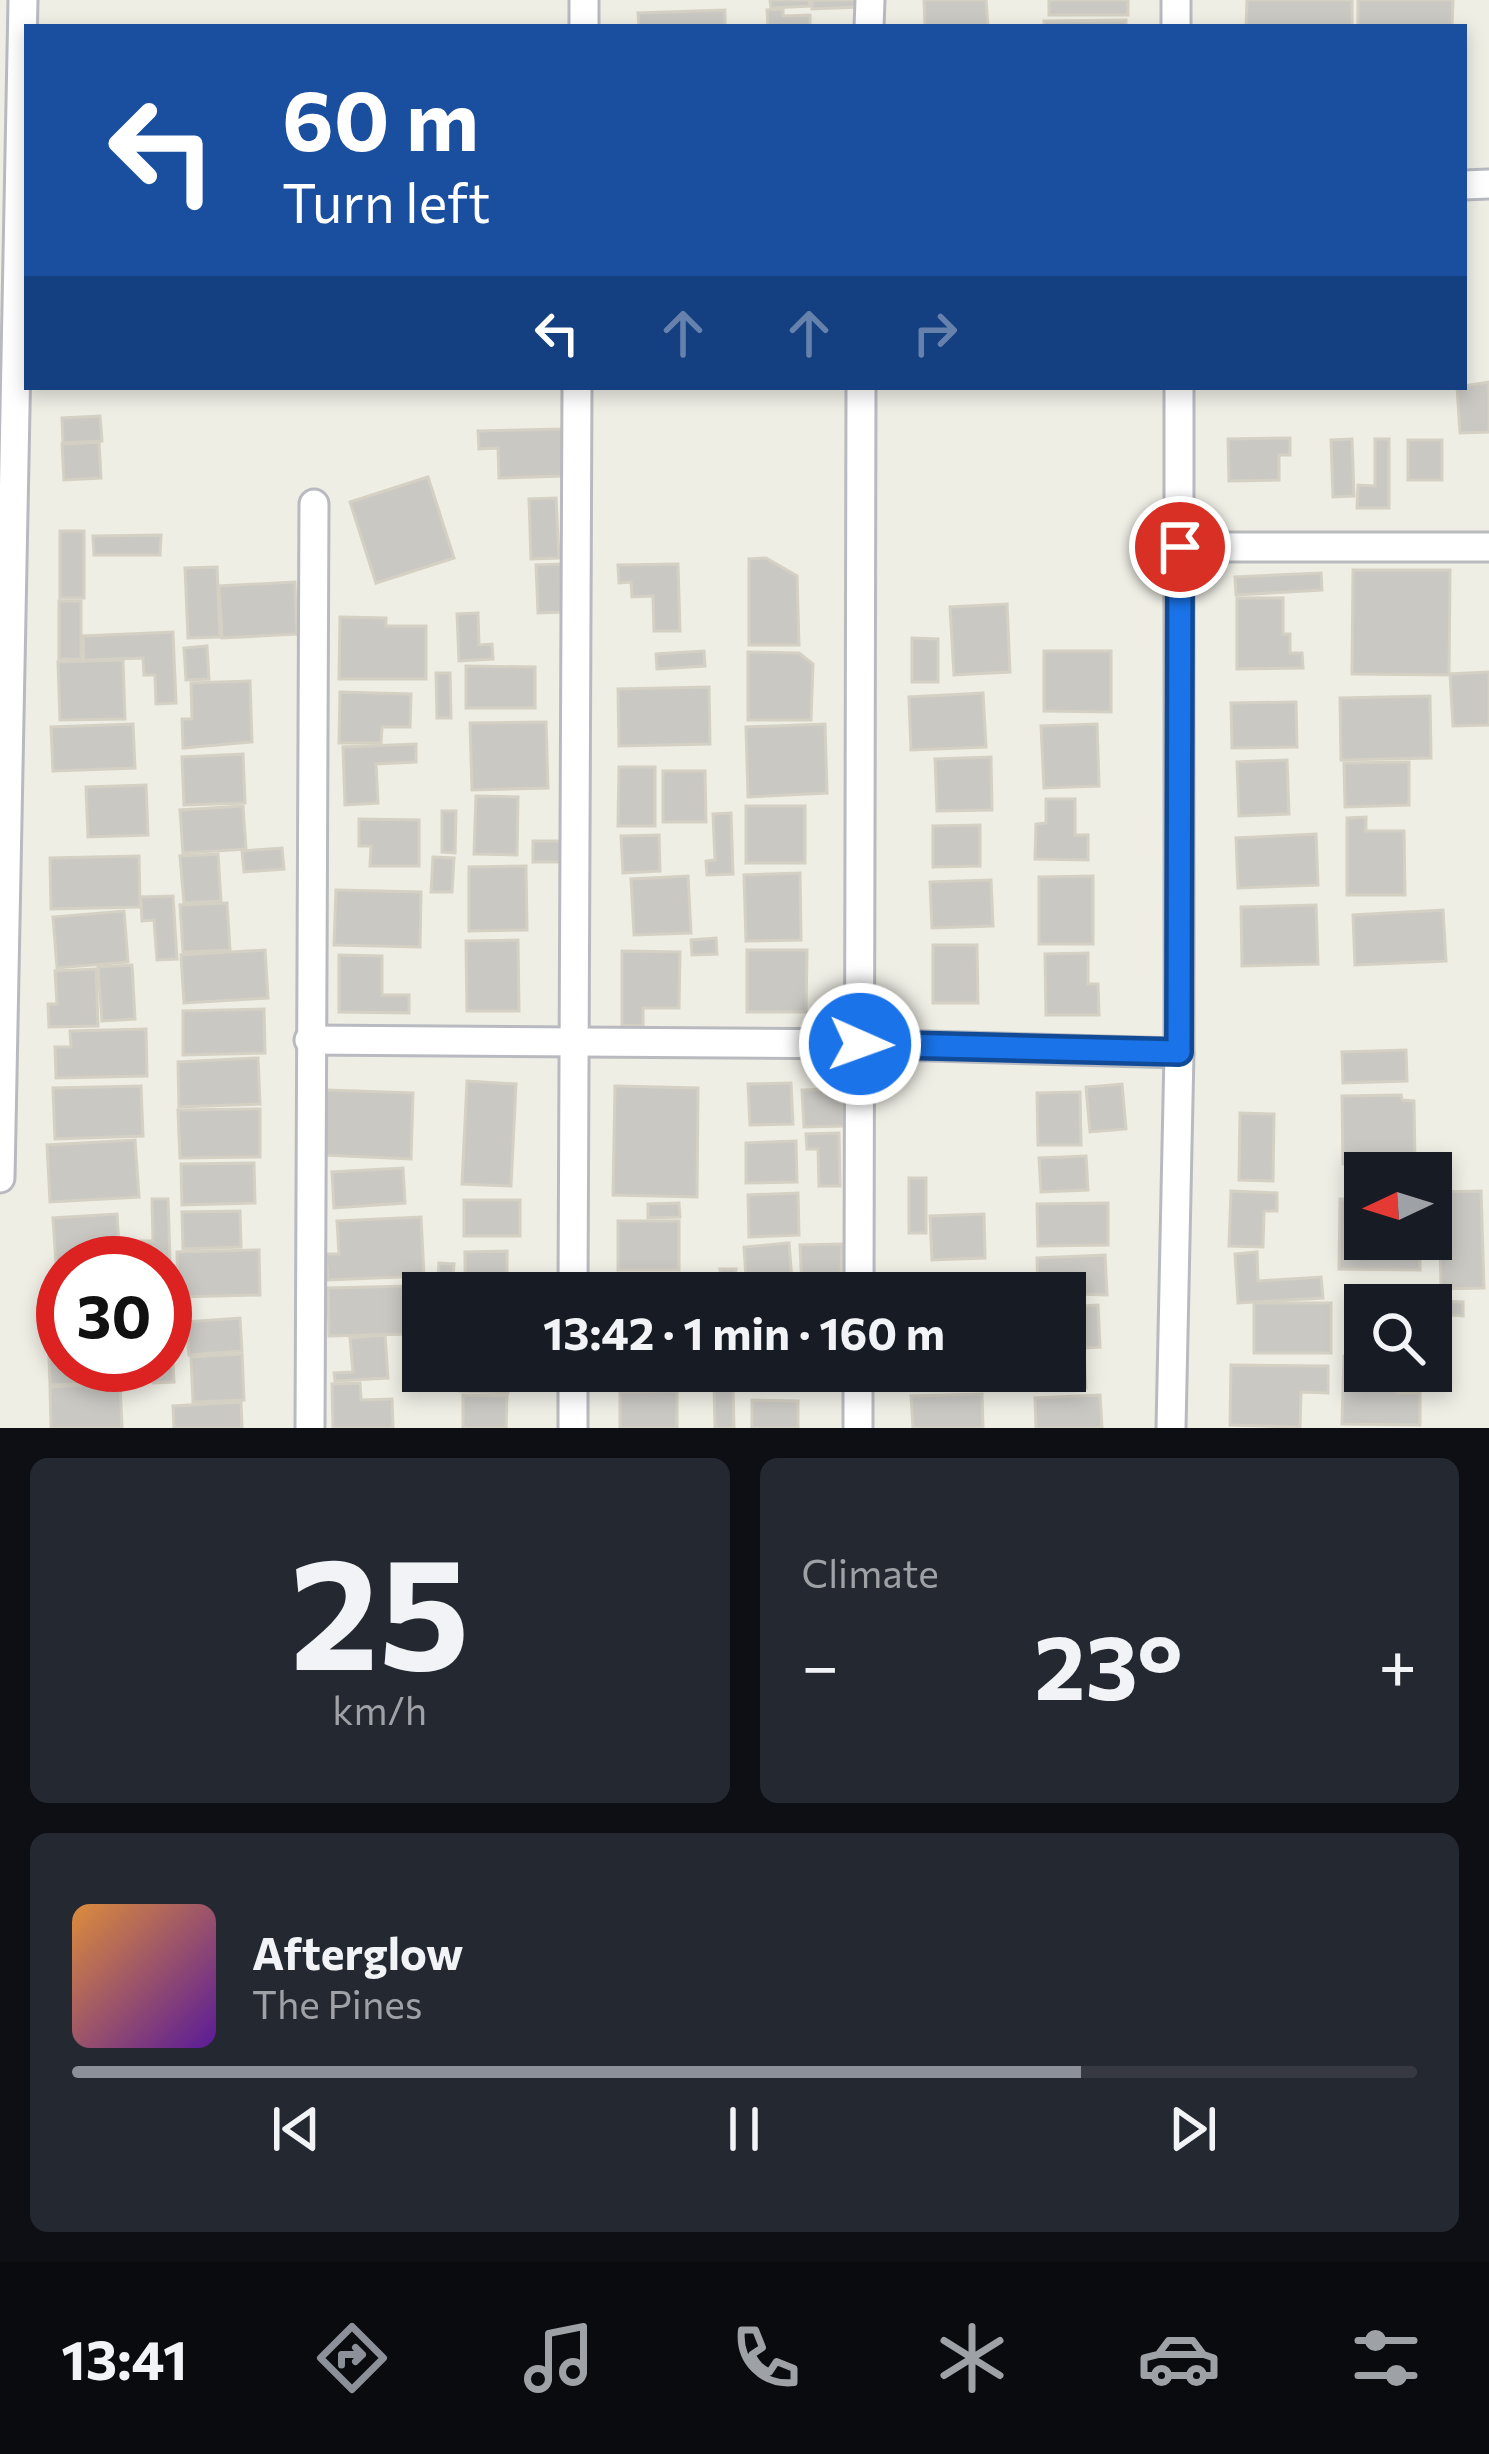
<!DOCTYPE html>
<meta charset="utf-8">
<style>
body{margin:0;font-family:Commissioner,sans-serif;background:#242831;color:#f1f3f6;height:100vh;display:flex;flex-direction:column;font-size:45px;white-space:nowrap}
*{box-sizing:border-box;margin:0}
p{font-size:39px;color:#9ea1a6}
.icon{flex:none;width:66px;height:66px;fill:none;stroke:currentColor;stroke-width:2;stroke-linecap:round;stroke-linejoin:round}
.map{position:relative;height:1428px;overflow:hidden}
.side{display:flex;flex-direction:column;gap:30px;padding:30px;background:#0d0f14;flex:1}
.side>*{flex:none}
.hud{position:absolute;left:24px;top:24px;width:1443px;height:366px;border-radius:0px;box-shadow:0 6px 18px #0003;background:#1a4fa0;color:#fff;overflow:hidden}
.needle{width:78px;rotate:266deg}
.fabs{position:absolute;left:1344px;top:1152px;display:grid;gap:24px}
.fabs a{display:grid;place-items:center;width:108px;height:108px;border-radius:0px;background:#171b24;box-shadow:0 6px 18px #0003;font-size:60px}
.speed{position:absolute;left:36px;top:1236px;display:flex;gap:24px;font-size:60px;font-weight:700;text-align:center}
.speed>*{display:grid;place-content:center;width:156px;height:156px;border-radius:50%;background:#171b24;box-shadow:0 6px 18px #0003;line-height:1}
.speed .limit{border:18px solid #d22;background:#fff;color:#111}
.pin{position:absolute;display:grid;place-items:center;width:102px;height:102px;color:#fff;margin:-51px;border:6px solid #fff;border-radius:50%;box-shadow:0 3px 12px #0007}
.me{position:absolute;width:132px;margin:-66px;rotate:92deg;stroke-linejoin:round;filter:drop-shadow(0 0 9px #0008)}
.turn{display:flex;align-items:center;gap:42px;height:252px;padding:0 60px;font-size:54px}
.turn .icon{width:156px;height:156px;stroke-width:2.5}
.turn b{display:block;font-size:84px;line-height:102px}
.lanes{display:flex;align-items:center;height:114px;padding:0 60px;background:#0003;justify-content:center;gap:60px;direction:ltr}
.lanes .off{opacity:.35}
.big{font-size:90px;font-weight:700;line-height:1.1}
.side .card{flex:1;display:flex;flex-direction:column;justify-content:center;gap:18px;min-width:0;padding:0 42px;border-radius:18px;background:#242831}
.side .dial{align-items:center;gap:0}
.dial b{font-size:156px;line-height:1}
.song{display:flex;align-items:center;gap:36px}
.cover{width:144px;height:144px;border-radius:18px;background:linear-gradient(135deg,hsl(30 70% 55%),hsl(270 70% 35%))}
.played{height:12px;border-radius:6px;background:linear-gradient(90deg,#8c9099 75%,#363941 75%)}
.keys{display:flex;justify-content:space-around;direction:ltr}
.heat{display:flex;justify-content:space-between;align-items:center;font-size:66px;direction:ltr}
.side .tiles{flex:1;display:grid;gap:30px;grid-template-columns:1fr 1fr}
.card:last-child{grid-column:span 2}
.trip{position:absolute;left:402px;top:1272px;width:684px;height:120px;border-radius:0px;background:#171b24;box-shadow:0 6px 18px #0003;font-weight:700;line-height:120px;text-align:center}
.tab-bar{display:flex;height:192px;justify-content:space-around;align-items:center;background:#090b0e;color:#9ea1a6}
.tab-bar .icon{width:84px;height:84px}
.tab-bar .on{color:#8c9099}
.tab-bar b{font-size:54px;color:#f1f3f6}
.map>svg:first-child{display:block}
</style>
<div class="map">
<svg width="1489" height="1428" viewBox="0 0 1489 1428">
<rect width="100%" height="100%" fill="#efeee5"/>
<g fill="#cac8c3" stroke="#d4d0c4" stroke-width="3">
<polygon points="770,0 809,0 810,6 771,8"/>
<polygon points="812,0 859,0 859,7 812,9"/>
<polygon points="924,0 986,0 988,27 925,27"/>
<rect x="1049" y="0" width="79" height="15"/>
<polygon points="1247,0 1352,0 1352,27 1246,27"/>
<polygon points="1358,0 1453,0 1452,27 1358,27"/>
<polygon points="783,9 783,16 810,15 810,27 768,27 767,10"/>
<polygon points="725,10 725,27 639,27 638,13"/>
<polygon points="1126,20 1126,27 1044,27 1044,21"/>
<polygon points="1489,382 1489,432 1460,433 1457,387"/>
<polygon points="100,416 102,441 63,443 62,418"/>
<polygon points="562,429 563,476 499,478 498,448 479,449 478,431"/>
<polygon points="1290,438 1290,455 1279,455 1279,480 1229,481 1228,439"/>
<polygon points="1352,439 1354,496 1333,497 1331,440"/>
<polygon points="1375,439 1389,439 1389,508 1357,508 1358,485 1375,486"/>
<rect x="1408" y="440" width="34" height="40"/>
<polygon points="99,442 101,478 64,480 62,444"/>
<polygon points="428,477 454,558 376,583 350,502"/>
<polygon points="556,498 559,558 531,559 529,499"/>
<rect x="60" y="531" width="24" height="67"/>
<polygon points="161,535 160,555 94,555 93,536"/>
<polygon points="766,558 797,576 799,645 749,645 749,559"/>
<polygon points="563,564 565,612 538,613 536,565"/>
<polygon points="678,564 680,631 654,631 653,596 632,597 631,582 619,583 618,565"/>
<polygon points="217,567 220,637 188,638 185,568"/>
<polygon points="1353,570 1450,570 1449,675 1352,674"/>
<polygon points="1321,573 1322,590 1236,595 1235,577"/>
<polygon points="295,582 297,634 222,638 219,586"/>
<polygon points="1237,598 1283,598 1283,634 1290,634 1290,653 1302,653 1303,668 1237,669"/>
<rect x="59" y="601" width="22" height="58"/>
<polygon points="1007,604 1010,672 954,675 950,607"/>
<polygon points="478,613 479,645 492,644 493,659 459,661 457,614"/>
<polygon points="340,617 386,618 386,626 426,626 426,679 339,679"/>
<polygon points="173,632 176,703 156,704 155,675 144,675 143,658 84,660 83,636"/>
<polygon points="912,638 938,639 938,682 912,682"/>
<polygon points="207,646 209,679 186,680 184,648"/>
<polygon points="704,651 705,666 657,669 656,654"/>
<polygon points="1044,651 1111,651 1111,712 1044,711"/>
<polygon points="748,652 799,653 813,664 811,720 748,720"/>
<polygon points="123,660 125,719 60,720 58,662"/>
<polygon points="466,666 535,667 535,708 466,708"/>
<polygon points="1489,672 1489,725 1453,726 1450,674"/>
<polygon points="436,673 450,673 451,718 437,718"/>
<polygon points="250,681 252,742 183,748 182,719 192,719 191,683"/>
<polygon points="709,687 710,744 619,746 618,689"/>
<polygon points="340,692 411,694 410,727 382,727 381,743 339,743"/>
<polygon points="983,693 986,747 911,750 909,697"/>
<polygon points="1430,696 1431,758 1341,760 1340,698"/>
<polygon points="1296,702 1297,747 1232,748 1231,703"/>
<polygon points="546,722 548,788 472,790 470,723"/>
<polygon points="133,724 135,768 53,771 51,727"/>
<polygon points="825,724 827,793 748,797 746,727"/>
<polygon points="1097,724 1099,786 1044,788 1041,726"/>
<polygon points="416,744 416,762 376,764 378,803 345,805 343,747"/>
<polygon points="243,754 245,803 184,805 182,757"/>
<polygon points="991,757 992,810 937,811 935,759"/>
<polygon points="1287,760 1289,814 1239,816 1237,762"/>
<polygon points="1409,762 1409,805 1345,807 1344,763"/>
<polygon points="619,767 655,767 655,826 618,826"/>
<polygon points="663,771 705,771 706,822 663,822"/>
<polygon points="146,785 148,835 88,837 86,787"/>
<polygon points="476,796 518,797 517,855 474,854"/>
<polygon points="1046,799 1075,799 1075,835 1088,835 1088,860 1035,859 1036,824 1046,823"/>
<polygon points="243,806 246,849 183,853 180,810"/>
<rect x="746" y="806" width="59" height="57"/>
<polygon points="442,811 456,811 455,853 442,852"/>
<polygon points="731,813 733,874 707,875 706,861 715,860 713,814"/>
<polygon points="1366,817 1366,831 1404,831 1405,895 1347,895 1347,818"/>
<polygon points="359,819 419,820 419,866 370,866 371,846 359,846"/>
<polygon points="980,825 980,866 933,867 933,826"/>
<polygon points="1316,834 1318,885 1238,888 1236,838"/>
<polygon points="659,835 660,871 623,873 621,836"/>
<rect x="533" y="841" width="34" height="21"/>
<polygon points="282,848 284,869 244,872 242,851"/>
<polygon points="218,854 221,901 184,903 180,856"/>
<polygon points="139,856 140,907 51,909 50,858"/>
<polygon points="433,857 454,858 452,892 431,892"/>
<polygon points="526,866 527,930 469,931 469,867"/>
<polygon points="800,873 801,940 746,941 744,875"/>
<polygon points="688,876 691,933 634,935 631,879"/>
<polygon points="1093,876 1093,944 1039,944 1039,877"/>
<polygon points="991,880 993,926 932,928 930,882"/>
<polygon points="336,890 421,892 420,947 334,945"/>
<polygon points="173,896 177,959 157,960 154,920 142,921 141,897"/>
<polygon points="227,903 230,950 183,952 180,905"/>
<polygon points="1316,905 1318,964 1242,966 1241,907"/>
<polygon points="1443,910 1446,961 1355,965 1353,915"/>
<polygon points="124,911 128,962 57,968 53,917"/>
<polygon points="716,938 717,954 692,955 691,940"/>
<polygon points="518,940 519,1011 467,1011 466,941"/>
<polygon points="933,945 977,945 978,1003 933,1003"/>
<polygon points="265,950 268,998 184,1003 181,955"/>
<polygon points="747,950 807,950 806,1012 747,1012"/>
<polygon points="622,951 680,952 679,1008 643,1008 643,1026 622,1025"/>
<polygon points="1088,953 1088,984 1098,984 1099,1015 1046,1015 1045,954"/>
<polygon points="339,955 382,956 382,995 409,995 409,1013 339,1012"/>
<polygon points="132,965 135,1019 102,1021 98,967"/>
<polygon points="96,969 98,1026 49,1027 48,1004 57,1004 55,971"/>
<polygon points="264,1009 265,1053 183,1055 183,1011"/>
<polygon points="146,1029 147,1076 56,1078 55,1047 71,1047 70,1031"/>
<polygon points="1406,1050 1407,1081 1343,1083 1342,1052"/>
<polygon points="258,1058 260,1104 179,1107 178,1062"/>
<polygon points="467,1081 516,1084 511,1186 462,1184"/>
<polygon points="791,1083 793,1124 750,1125 748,1084"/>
<polygon points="1122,1084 1126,1129 1090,1132 1086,1087"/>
<polygon points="141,1086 143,1136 55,1139 53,1088"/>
<polygon points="615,1086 698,1088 697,1197 613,1195"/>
<polygon points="843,1089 844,1126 804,1127 802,1090"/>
<polygon points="326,1090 413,1093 411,1159 324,1155"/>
<polygon points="1080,1092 1081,1145 1038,1145 1037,1093"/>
<polygon points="1401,1095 1402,1100 1414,1101 1415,1164 1343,1164 1342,1096"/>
<polygon points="260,1109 260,1157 180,1158 178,1110"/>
<polygon points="1240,1113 1274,1114 1273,1181 1239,1180"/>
<polygon points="839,1133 840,1186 819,1186 818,1149 807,1149 806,1134"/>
<polygon points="135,1140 139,1197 50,1202 47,1145"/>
<polygon points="796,1141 797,1182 746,1183 746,1143"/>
<polygon points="1086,1156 1088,1190 1041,1192 1039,1158"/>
<polygon points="254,1163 255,1203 182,1205 181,1164"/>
<polygon points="403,1168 405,1203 334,1208 332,1172"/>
<rect x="909" y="1178" width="17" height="55"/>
<polygon points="1231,1191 1277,1193 1277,1211 1264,1211 1263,1247 1229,1246"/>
<polygon points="1481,1191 1484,1288 1441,1289 1439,1192"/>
<polygon points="798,1193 799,1235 749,1237 748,1195"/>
<polygon points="152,1199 168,1199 170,1260 130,1261 130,1241 153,1241"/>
<polygon points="1340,1199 1365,1200 1365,1239 1420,1239 1420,1270 1339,1269"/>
<rect x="464" y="1200" width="56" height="36"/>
<polygon points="679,1203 680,1217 648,1218 648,1204"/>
<polygon points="1108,1203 1108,1245 1038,1246 1037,1204"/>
<polygon points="240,1211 241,1247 183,1249 182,1212"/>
<polygon points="117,1214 120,1260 56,1264 53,1218"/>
<polygon points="984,1214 985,1258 932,1260 930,1216"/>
<polygon points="421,1217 424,1276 328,1280 326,1254 339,1254 337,1221"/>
<rect x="618" y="1221" width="61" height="49"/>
<polygon points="789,1243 793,1292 747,1293 744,1247"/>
<polygon points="842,1244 841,1279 821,1293 802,1293 800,1245"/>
<polygon points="259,1250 260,1295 178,1297 177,1252"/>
<polygon points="507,1251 507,1293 465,1293 465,1252"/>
<polygon points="1257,1252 1258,1281 1321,1277 1323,1298 1238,1303 1235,1254"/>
<polygon points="1105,1255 1107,1295 1038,1293 1037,1258"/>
<polygon points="439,1263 454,1264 452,1293 437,1293"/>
<polygon points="720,1269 736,1269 736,1293 721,1293"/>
<polygon points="621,1277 671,1277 671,1293 620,1293"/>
<polygon points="991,1278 991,1293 905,1293 905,1279"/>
<polygon points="409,1286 410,1334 329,1336 328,1288"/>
<polygon points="1439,1301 1463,1302 1463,1316 1438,1314"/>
<rect x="1254" y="1303" width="77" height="50"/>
<polygon points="1098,1305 1100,1347 1065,1349 1065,1307"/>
<polygon points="240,1318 242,1351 189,1355 186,1322"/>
<polygon points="165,1321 171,1321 174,1382 153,1383 152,1365 165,1365"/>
<polygon points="63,1328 63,1365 91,1365 92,1384 50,1385 48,1329"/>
<polygon points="385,1335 388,1378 335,1381 334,1373 353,1372 350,1338"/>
<polygon points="1065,1353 1084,1353 1086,1388 1036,1389 1035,1371 1065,1371"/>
<polygon points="242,1354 244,1400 193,1402 191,1357"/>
<polygon points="1344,1356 1365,1356 1365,1371 1397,1371 1397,1393 1420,1393 1420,1425 1342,1424"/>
<polygon points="1231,1365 1328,1366 1328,1393 1301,1392 1300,1427 1230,1425"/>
<polygon points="460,1371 508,1371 508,1393 460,1391"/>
<polygon points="620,1371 676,1371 676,1382 621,1384"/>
<polygon points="754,1371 799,1371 799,1387 754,1388"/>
<polygon points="907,1371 981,1371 982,1383 908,1388"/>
<polygon points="1009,1371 1023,1371 1023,1389 1010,1389"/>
<polygon points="120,1383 122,1428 51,1428 50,1387"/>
<polygon points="360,1383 361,1400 392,1399 393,1428 333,1428 332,1384"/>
<polygon points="714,1386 733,1386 734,1428 715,1428"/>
<polygon points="677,1391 677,1428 620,1428 620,1392"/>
<polygon points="982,1394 983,1428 913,1428 911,1396"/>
<polygon points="463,1395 507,1396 506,1428 463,1428"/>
<polygon points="1100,1395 1102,1428 1036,1428 1035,1398"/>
<polygon points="752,1400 798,1401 798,1428 752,1428"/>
<polygon points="241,1402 242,1428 174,1428 173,1406"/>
</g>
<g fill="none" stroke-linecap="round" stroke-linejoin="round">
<defs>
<g id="street">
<polyline points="1176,0 1176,27"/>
<polyline points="584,27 584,0"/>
<polyline points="869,27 870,0"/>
<polyline points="1464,185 1489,184"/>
<polyline points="1227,547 1489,547"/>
<polyline points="309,1040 859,1044 1179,1053"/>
<polyline points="0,1178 23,0"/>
<polyline points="573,1293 577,387"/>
<polyline points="859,1293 861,387"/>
<polyline points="573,1371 573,1428"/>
<polyline points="310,1428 314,504"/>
<polyline points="858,1428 858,1371"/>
<polyline points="1171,1428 1179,1053 1179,387"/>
</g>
</defs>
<use href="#street" stroke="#b8babf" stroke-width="33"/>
<use href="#street" stroke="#fff" stroke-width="27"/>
</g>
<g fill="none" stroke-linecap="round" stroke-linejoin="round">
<defs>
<polyline id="route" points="860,1044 1179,1052 1180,547"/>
</defs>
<use href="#route" stroke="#114b97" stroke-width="30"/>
<use href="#route" stroke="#1a73e8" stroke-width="21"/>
</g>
</svg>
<div class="fabs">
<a><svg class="needle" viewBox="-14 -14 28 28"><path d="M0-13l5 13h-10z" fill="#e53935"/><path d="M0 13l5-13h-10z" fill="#9ea1a6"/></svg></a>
<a><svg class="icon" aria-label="search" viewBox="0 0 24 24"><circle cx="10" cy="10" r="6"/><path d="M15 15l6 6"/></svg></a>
</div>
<div class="speed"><div class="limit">30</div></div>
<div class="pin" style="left:1180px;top:547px;background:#d93025"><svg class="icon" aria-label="arrive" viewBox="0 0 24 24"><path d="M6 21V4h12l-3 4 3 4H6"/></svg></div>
<svg class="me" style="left:860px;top:1044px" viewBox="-20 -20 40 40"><circle r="17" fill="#1a73e8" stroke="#fff" stroke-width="3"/><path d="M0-11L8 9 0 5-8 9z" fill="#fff"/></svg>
<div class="trip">13:42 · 1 min · 160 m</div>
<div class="hud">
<div class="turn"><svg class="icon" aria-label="left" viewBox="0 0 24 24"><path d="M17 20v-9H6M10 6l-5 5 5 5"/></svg><div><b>60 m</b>Turn left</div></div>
<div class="lanes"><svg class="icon" aria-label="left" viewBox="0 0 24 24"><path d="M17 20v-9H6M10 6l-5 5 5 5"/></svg><svg class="icon off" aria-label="ahead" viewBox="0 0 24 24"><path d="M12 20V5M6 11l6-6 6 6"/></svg><svg class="icon off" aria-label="ahead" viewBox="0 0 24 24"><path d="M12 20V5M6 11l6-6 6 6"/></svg><svg class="icon off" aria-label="right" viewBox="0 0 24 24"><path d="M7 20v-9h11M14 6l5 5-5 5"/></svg></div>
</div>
</div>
<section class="side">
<div class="tiles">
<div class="card dial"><b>25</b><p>km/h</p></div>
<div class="card"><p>Climate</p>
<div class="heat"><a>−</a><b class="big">23°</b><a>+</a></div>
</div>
<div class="card">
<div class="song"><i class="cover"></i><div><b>Afterglow</b><p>The Pines</p></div></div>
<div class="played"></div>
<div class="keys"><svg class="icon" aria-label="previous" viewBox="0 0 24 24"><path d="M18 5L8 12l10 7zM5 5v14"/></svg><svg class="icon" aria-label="pause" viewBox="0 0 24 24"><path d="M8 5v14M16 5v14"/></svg><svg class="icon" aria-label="next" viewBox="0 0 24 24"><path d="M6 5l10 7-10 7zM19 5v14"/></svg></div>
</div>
</div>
</section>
<nav class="tab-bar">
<b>13:41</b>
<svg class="icon on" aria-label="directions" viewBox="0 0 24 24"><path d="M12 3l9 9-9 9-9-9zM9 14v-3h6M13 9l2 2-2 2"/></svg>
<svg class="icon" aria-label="music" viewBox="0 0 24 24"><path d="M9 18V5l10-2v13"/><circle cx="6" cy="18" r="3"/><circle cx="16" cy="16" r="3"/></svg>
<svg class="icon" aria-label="phone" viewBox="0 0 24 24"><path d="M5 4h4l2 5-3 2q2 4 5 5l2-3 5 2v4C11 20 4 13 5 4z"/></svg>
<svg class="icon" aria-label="climate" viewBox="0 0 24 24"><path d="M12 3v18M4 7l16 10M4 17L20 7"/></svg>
<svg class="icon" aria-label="car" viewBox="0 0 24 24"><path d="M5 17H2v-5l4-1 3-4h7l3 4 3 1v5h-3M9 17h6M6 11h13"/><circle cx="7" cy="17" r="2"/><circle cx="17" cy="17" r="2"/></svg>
<svg class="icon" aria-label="filters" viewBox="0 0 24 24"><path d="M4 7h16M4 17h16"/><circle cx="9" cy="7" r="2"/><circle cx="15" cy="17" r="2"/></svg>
</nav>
